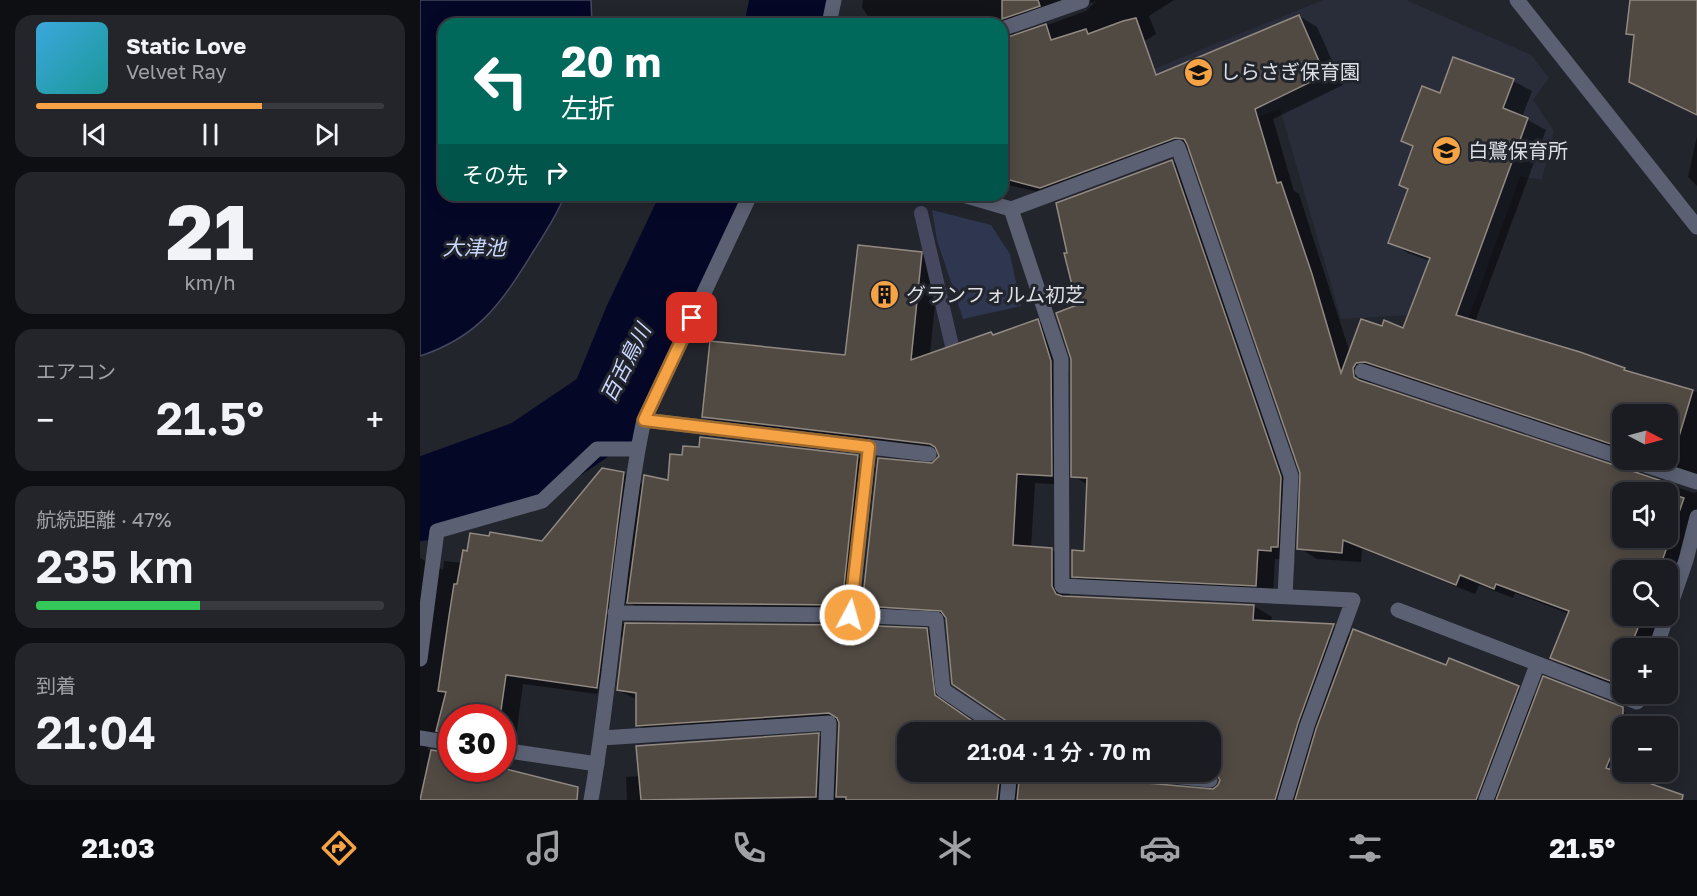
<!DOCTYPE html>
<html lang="ja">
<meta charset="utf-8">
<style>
body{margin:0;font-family:"Golos Text","Noto Sans JP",sans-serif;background:#23252a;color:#f1f3f6;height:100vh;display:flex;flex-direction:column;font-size:22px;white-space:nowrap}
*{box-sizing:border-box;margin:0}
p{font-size:20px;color:#9fa1a5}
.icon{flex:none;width:33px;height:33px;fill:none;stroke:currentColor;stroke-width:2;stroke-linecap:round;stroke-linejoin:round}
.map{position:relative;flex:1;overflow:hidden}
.details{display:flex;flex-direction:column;gap:15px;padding:15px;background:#0e0f13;width:420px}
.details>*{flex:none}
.hud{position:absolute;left:18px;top:18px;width:570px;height:183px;border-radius:18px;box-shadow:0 3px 15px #0003,0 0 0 2px #383a40;background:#00695c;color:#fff;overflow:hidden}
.needle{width:39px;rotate:96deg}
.tools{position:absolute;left:1192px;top:404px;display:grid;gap:12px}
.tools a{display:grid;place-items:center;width:66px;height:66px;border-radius:12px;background:#1a1c22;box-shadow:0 3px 15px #0003,0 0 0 2px #383a40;font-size:30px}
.speed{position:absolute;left:18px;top:704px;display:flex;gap:12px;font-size:30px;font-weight:700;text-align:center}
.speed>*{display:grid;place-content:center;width:78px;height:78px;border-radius:50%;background:#1a1c22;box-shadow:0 3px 15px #0003,0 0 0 2px #383a40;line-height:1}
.speed .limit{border:9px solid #d22;background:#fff;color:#111}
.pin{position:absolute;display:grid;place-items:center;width:51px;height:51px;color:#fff;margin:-26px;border-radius:12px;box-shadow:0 3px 9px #0006}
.me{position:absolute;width:66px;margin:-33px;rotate:6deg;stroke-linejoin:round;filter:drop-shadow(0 0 4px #0008)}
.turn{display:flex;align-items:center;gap:21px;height:126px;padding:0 24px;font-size:27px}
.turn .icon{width:78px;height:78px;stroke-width:2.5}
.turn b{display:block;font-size:42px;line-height:51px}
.then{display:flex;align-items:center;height:57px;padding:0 24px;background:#0003;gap:12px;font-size:22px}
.big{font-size:45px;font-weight:600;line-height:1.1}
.details .card{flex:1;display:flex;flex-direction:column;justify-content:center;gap:9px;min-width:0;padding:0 21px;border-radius:18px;background:#23252a}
.details .dial{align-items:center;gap:0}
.dial b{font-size:78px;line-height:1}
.song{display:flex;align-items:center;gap:18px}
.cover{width:72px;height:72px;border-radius:9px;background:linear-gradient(135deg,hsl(200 70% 55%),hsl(180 70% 35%))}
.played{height:6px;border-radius:3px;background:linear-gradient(90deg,#f5a345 65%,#383a40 65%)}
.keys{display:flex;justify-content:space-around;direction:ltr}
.heat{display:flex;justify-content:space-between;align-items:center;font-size:33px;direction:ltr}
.charge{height:9px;border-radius:4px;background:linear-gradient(90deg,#34c759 47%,#383a40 0)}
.trip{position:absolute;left:477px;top:722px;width:324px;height:60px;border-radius:18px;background:#1a1c22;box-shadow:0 3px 15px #0003,0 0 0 2px #383a40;font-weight:600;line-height:60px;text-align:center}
.tab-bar{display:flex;height:96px;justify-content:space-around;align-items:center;background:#0a0b0e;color:#9fa1a5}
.tab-bar .icon{width:42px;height:42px}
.tab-bar .current{color:#f5a345}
.tab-bar b{font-size:27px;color:#f1f3f6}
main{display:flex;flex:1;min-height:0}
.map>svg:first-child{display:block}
</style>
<main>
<section class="details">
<div class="card">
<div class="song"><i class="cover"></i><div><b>Static Love</b><p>Velvet Ray</p></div></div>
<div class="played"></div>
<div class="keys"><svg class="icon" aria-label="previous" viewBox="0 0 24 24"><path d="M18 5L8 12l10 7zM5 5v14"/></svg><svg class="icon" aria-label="pause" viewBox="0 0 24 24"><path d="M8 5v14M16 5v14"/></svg><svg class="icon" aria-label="next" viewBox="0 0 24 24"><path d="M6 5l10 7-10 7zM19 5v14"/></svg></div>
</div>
<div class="card dial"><b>21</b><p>km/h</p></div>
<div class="card"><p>エアコン</p>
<div class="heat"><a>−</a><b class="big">21.5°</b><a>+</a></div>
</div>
<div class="card"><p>航続距離 · 47%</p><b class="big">235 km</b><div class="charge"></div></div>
<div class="card"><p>到着</p><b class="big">21:04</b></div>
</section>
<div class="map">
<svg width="1277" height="800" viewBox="0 0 1277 800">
<rect width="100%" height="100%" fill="#23252d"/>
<polygon fill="#292d3a" points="903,0 986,0 1111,55 1129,78 1113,100 1134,131 1122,179 1100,177 1048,320 990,315 921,319 860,109 784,134 729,71"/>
<polygon fill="#2e3650" points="512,210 571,225 590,254 601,306 543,319 517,240"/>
<path fill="#050727" stroke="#464860" stroke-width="1.5" d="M0,0H171L172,24H24V195H145C137,215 125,233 113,252C82,302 59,337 0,356Z"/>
<g fill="#0007" fill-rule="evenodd">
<path d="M443,0H754L729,16L736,34L610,111L618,127L879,16L897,27L923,85L853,119L874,191L879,194L930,353L962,328L984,330L1010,261L988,253L970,242L989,189L994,147L983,141L1021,95L1093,81L1112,91L1102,117L1126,130L1055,322L1204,369L1213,374L1277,392V475L1229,459H1248V414H1203V450L951,379L952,386L1274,493L1277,492V544L1248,604V570H1203V615H1244L1232,648H1203V688L1150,668L1132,657L1149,614L1095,593L1093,598L1059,585L1055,594L942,549L941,562L897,559L879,548L882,473L770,149L640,197L588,185L582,181V24H453L442,7ZM676,1L666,11L591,38L597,30ZM1203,492H1248V537H1203Z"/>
<polygon points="1211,0 1277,0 1277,116 1210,82 1215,38 1208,33"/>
<polygon points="1277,136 1277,186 1268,177"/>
<polygon points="752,161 769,171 878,488 875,556 868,556 868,560 855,559 853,595 671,586 653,576 665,552 668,485 653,476 659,306"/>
<path d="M501,253L519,264L510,355L571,334L576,336L617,321L635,331L649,372V485L615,483L611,548L632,550L649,560L650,598L834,606L852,617L851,623L913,626L932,636L1098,687L1117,698L1189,703L1206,713L1201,728L1203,730V771H1207L1195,800H207L206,777L220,776L398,735L416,745V768H418L420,723L235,735L217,725L218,700L198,690L204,639L191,632L177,694L103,684L94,752L89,760L91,771L154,800H0V558L23,570L24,561L43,563L123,542L183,470L204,473L224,485L249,482L264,457L281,449L282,438L438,457L455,467L439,614L226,612L206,601L203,624L431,626L507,630L525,640L532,707L569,732H488V771H790V732H596L527,619L461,615L443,605L513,465L520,456L519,452L302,427L284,416L427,357ZM32,717H82V768H32L31,754L8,750V746L32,740ZM721,771L801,779V782L795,790L714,783L715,776Z"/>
</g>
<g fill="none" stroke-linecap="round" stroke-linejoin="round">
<g stroke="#464860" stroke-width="14">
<polyline points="501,213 536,363"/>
<polyline points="1183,800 1203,752"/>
</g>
<g stroke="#050727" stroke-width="82">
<polyline points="366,24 371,0"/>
<polyline points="0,500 110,460 190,406 224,323 285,195"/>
</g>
</g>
<g fill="#514a43" stroke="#918982" stroke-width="1.5">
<polygon points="582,0 618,0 620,6 582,19"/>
<polygon points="1210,0 1277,0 1277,115 1209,82 1214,35 1206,34"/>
<polygon points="879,15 905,75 835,109 857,183 861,182 892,274 921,373 941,319 962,326 964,320 983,328 1010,258 968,243 988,189 979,185 993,146 981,141 1002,86 1020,93 1033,57 1094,79 1083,108 1108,118 1036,315 1160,352 1205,368 1204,370 1273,390 1251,463 1238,459 1248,459 1248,414 1203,414 1203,448 945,362 936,363 933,368 934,377 939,380 1245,482 1242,491 1246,492 1203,492 1203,537 1248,537 1248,493 1264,498 1239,570 1203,570 1203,615 1223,615 1210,648 1203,648 1203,686 1130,658 1149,611 1076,584 1074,589 1040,575 1036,585 923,540 922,553 877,549 880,473 767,144 764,139 755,138 620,188 582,178 582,39 626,24 631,40 666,29 668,34 703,21 716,18 736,75"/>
<polygon points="752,160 861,477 858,547 851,547 851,551 838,550 836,586 652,577 652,550 664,551 667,478 651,477 651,359 636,313 657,305 644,253 647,253 636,203"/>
<polygon points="438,245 502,252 491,360 571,332 573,335 618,319 631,361 632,476 597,474 593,545 632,548 632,586 636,594 642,596 834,605 833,620 914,624 878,723 855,800 597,800 600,771 696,771 700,778 705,781 793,789 798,785 800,780 796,773 790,770 790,732 596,732 591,724 532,684 526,618 521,611 442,606 458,458 512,463 519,456 515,447 510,444 282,417 290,341 425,355"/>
<polygon points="280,437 438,455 422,605 207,603 224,475 248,480 250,454 262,455 263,446 279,447"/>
<polygon points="182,468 204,472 177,688 86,675 80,717 32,717 32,733 16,731 26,692 18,691 29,616 34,584 37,584 43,550 47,551 50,533 69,536 70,532 122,541"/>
<polygon points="205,623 431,625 507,628 515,695 568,732 488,732 488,771 580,771 577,800 426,800 426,797 416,797 419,723 417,718 409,713 216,726 216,693 197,690"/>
<polygon points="933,629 1026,665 1029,658 1099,686 1056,800 875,800 896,729"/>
<polygon points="1123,676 1203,707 1203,727 1186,768 1263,795 1262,800 1076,800"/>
<polygon points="399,733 396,797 221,800 216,746"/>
<polygon points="11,750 32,753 32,768 82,768 158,787 157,800 0,800"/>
</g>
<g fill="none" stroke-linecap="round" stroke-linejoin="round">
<g stroke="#5b6173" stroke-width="15">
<polyline points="1097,0 1277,227"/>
<polyline points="409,24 414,0"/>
<polyline points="582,29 662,1 661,0"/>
<polyline points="543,195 591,209 641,359 642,586 933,600 887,726 865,800"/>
<polyline points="591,209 758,147 871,476 865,596"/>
<polyline points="942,371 1203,458"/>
<polyline points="224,420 509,454"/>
<polyline points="1207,459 1277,482"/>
<polyline points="978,610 1217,702 1220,693"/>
<polyline points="1248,612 1266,560 1277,517"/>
<polyline points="195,613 431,615 516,619 523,690 586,732"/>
<polyline points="431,615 449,447"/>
<polyline points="1236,648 1247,615"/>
<polyline points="0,659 17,531 122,501 177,449 217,449"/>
<polyline points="0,738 32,743"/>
<polyline points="182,738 409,723 406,800"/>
<polyline points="82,750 177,764"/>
<polyline points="706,771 790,780"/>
<path d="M171,800C187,709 194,616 207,524C212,489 216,454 224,420L330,195"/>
<polyline points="587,800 590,771"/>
<polyline points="1066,800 1117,665"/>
</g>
</g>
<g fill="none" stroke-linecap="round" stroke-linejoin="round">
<defs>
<polyline id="route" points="272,318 224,420 449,447 430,615"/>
</defs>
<use href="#route" stroke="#9f6a2d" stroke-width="15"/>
<use href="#route" stroke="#f5a345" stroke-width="10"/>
</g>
<defs>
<symbol id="school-disc" viewBox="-11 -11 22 22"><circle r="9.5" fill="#f5a345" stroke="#23252d"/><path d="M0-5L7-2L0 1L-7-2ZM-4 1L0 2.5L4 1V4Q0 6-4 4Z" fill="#111"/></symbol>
<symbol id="building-disc" viewBox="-11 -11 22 22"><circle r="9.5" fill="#f5a345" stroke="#23252d"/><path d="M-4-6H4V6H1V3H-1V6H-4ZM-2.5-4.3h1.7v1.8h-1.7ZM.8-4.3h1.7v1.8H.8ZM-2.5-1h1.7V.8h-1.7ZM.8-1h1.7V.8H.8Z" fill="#111"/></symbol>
</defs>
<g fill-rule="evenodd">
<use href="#school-disc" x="762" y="56" width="33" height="33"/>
<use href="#school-disc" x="1010" y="134" width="33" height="33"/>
<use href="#building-disc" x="448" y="278" width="33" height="33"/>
</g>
<g text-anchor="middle" stroke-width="6" stroke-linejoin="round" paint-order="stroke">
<g font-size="20" fill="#dddfe4" stroke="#23252d" text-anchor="start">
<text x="800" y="79">しらさぎ保育園</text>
<text x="1048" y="158">白鷺保育所</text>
<text x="486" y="302">グランフォルム初芝</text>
</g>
<g font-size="21" font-style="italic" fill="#cad7ff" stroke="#23252d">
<text x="54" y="255">大津池</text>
<text transform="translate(206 363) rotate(-63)" y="7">百舌鳥川</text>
</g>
</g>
</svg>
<div class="tools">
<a><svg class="needle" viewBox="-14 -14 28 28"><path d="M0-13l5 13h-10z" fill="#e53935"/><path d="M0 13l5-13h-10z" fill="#9fa1a5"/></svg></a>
<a><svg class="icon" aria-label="sound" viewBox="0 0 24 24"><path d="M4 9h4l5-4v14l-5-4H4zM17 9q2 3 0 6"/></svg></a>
<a><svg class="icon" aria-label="search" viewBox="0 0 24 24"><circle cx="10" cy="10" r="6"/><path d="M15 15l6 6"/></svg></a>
<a>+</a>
<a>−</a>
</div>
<div class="speed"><div class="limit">30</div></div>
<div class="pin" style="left:272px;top:318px;background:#d93025"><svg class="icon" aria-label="arrive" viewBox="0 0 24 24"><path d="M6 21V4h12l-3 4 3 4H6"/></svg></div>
<svg class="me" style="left:430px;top:615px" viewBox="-20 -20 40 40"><circle r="17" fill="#f5a345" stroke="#fff" stroke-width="3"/><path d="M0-11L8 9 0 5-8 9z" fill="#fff"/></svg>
<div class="trip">21:04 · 1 分 · 70 m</div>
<div class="hud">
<div class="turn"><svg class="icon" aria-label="left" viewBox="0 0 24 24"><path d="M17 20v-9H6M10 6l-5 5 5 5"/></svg><div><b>20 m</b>左折</div></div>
<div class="then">その先<svg class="icon" aria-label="right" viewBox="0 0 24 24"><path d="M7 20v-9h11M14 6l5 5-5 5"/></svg></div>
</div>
</div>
</main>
<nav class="tab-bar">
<b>21:03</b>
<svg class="icon current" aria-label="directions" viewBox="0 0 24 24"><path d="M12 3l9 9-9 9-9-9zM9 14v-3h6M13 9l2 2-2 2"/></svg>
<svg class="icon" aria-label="music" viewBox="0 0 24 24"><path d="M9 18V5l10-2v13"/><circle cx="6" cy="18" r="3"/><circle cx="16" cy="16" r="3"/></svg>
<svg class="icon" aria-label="phone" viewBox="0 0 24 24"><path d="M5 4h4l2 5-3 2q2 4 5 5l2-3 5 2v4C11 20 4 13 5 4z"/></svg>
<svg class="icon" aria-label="climate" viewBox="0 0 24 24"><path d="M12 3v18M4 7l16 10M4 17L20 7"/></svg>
<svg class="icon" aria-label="car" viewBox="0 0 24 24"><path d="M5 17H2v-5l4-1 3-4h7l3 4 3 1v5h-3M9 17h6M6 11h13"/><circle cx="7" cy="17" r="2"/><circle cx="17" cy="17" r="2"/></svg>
<svg class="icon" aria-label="filters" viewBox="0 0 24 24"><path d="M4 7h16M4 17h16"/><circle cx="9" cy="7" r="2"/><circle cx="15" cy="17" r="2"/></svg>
<b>21.5°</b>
</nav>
